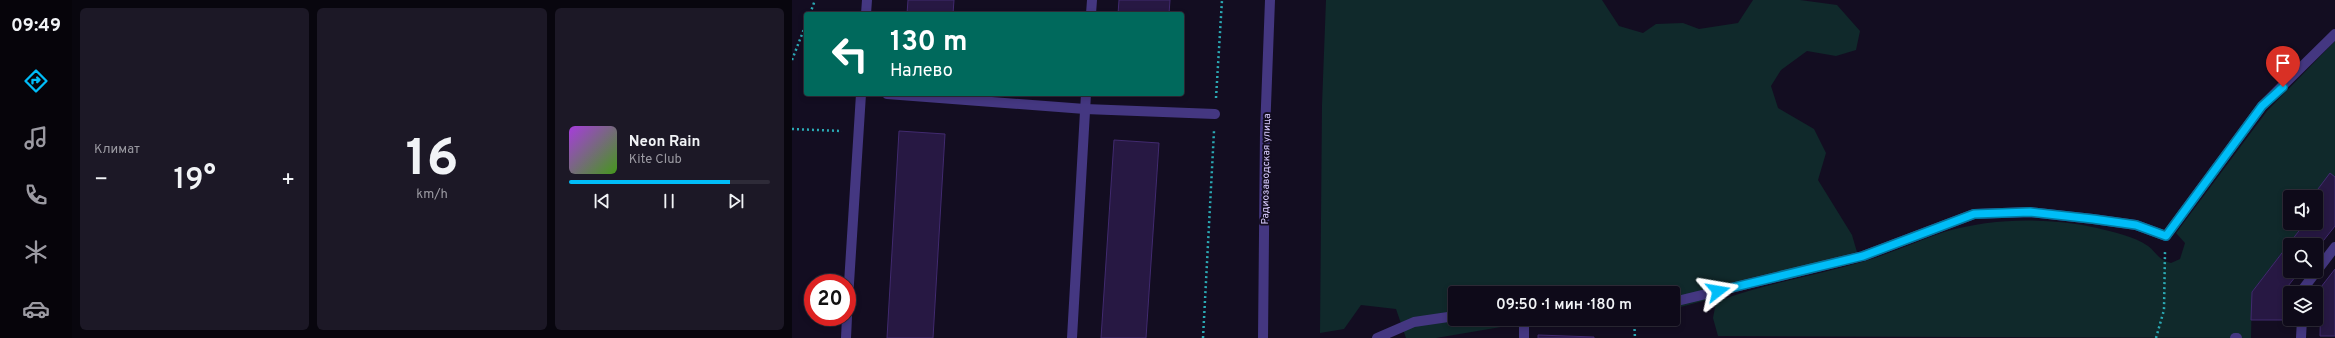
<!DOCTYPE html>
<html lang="ru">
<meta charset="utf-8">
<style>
body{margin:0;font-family:Overpass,sans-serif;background:#1c1826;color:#f1f3f6;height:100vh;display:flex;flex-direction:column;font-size:15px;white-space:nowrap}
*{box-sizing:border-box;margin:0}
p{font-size:13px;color:#9b9aa2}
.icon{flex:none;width:22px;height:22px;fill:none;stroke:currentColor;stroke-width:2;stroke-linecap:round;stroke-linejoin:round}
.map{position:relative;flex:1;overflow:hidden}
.panel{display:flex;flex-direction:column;gap:8px;padding:8px;background:#08060e;width:720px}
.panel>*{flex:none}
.top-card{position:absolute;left:12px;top:12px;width:380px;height:84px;border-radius:4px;box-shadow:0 2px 6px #0003,0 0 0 1px #2e2b38;background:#00695c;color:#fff;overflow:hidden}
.controls{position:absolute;left:1491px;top:190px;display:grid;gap:8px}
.controls a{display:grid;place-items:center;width:40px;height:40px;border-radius:4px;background:#0e0a19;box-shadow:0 2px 6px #0003,0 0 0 1px #2e2b38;font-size:20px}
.speed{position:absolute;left:12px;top:274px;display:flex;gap:8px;font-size:20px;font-weight:700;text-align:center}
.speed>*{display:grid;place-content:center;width:52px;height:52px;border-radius:50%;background:#0e0a19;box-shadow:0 2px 6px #0003,0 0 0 1px #2e2b38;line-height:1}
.speed .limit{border:6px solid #d22;background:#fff;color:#111}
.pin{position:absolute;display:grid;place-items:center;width:34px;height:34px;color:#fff;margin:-41px -17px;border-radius:50% 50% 50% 0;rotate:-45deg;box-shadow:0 0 4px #0007}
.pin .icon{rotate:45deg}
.me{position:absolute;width:44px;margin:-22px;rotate:76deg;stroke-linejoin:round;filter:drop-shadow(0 0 3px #0008)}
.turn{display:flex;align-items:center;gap:14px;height:84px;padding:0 20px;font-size:18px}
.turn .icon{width:52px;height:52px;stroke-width:2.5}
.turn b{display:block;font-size:28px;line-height:34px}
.big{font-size:30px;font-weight:600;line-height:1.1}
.panel .card{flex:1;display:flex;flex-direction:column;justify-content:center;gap:6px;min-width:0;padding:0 14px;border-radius:6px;background:#1c1826}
.panel .dial{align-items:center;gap:0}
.dial b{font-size:52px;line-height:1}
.song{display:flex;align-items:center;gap:12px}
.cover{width:48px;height:48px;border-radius:6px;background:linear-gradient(135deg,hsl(280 70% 55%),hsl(100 70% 35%))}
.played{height:4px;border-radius:2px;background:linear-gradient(90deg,#00bdf8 80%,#2e2b38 80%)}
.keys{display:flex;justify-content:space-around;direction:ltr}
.heat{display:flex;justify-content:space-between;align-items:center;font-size:22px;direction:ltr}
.panel .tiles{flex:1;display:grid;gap:8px;grid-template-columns:repeat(3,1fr)}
.trip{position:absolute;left:656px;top:286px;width:232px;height:40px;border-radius:4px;background:#0e0a19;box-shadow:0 2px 6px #0003,0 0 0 1px #2e2b38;font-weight:600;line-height:40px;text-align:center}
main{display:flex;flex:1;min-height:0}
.tabs{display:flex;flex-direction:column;width:72px;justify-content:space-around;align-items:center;background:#06040a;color:#9b9aa2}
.tabs .icon{width:28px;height:28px}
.tabs .selected{color:#00bdf8}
.tabs b{font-size:18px;color:#f1f3f6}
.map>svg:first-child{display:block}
</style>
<main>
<nav class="tabs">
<b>09:49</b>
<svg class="icon selected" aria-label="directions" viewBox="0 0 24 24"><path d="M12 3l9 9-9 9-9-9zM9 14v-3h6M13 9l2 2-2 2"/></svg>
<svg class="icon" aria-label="music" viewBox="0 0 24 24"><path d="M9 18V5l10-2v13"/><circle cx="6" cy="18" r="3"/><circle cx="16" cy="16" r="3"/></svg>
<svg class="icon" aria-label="phone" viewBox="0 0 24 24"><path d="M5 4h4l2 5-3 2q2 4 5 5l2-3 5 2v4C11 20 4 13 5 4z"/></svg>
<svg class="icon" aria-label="climate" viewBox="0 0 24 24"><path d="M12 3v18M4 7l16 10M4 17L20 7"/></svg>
<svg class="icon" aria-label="car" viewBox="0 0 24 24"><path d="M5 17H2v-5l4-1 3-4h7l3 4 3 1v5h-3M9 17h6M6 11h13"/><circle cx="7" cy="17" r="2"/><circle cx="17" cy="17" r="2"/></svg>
</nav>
<section class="panel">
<div class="tiles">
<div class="card"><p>Климат</p>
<div class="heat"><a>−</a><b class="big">19°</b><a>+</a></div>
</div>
<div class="card dial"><b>16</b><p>km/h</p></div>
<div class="card">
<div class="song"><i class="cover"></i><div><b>Neon Rain</b><p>Kite Club</p></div></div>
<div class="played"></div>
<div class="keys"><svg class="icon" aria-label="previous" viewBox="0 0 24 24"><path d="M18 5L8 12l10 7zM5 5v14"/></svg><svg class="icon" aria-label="pause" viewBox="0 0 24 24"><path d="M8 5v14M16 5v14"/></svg><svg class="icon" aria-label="next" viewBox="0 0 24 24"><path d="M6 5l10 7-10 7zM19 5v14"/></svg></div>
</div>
</div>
</section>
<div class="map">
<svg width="1543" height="338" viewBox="0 0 1543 338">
<rect width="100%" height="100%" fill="#130d21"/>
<g fill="#10292b">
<polygon points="534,0 810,0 827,26 851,33 864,24 891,23 907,29 946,23 961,0 1008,0 1045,5 1068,31 1064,50 1044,56 1015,51 989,70 979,86 986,108 1022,129 1034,153 1026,180 1060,235 1067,259 881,309 881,293 663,293 663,319 757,319 644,338 614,338 604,309 569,305 552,329 528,333 530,105"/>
<path d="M1543,41V177L1520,197H1498V223H1513L1460,292L1459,338L926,336L921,318L924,302C972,283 1024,276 1073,261C1100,253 1125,241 1152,232C1201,218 1255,217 1305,228C1320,232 1342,236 1356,246C1366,254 1365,259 1379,263L1388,259L1393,243L1384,233L1475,111Z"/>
</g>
<g fill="#271843" stroke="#412a6f">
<polygon points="116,0 162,0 161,14 115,14"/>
<polygon points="327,0 378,0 377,14 326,14"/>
<polygon points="107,131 153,134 141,338 95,338"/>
<polygon points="322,140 367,143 354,338 309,338"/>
<polygon points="1538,173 1543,177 1543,226 1524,250 1524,245 1498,245 1498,271 1508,271 1492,291 1492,320 1459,320 1460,292 1513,223 1524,223 1524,209 1527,205 1524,203 1524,197 1520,197"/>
<polygon points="1543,269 1543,336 1528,336 1529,287"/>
<polygon points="746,335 802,337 802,338 746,338"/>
</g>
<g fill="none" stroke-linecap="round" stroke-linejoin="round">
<g stroke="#2baab5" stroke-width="2.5" stroke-dasharray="2 3" stroke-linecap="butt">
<polyline points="18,14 23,0"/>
<polyline points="0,60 14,24"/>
<polyline points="424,98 430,0"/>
<polyline points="0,129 50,131"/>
<polyline points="842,319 843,338"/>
<polyline points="411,338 422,131"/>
<polyline points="1364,338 1372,310 1373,252"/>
</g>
<g stroke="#443781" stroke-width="10">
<polyline points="74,14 75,0"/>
<polyline points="299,14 300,0"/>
<polyline points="95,94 293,109 423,114"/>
<polyline points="1511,293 1511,289 1543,247"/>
<polyline points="881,302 1071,256 1182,214 1238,212 1301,219 1344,225 1374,236 1470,106 1543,34"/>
<polyline points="55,315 69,94"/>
<polyline points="54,338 55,317"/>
<polyline points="280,338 294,94"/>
<polyline points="585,338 622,322 663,316"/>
<polyline points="732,338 732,319"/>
<polyline points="1443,338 1445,338"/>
<polyline points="1509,338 1510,319"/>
</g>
<polyline stroke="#443781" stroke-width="10" points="471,338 473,132 478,0"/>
</g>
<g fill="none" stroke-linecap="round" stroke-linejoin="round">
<defs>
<polyline id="route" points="926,291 1071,256 1182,214 1238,212 1301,219 1344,225 1374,236 1470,106 1491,87"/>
</defs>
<use href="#route" stroke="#007ba1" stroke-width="10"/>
<use href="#route" stroke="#00bdf8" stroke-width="7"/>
</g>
<g text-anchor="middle" stroke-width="4" stroke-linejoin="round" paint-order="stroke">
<g font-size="10" fill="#dacdff" stroke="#130d21">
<text transform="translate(473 169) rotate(-89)" y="4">Радиозаводская улица</text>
</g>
</g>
</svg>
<div class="controls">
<a><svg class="icon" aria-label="sound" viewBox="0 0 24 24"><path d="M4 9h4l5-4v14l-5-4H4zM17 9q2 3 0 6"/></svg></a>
<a><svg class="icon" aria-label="search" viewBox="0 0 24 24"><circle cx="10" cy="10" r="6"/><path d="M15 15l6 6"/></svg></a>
<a><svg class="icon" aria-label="layers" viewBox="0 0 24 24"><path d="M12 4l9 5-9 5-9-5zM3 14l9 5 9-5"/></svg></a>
</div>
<div class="speed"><div class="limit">20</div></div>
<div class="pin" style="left:1491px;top:87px;background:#d93025"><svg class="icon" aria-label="arrive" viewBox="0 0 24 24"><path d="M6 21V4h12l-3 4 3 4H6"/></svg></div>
<svg class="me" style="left:926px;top:291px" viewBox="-20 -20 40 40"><path d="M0-17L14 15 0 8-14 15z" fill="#00bdf8" stroke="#fff" stroke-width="4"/></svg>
<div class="trip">09:50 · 1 мин · 180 m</div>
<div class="top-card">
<div class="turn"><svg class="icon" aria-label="left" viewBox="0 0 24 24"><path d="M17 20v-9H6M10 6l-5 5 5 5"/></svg><div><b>130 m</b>Налево</div></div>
</div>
</div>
</main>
